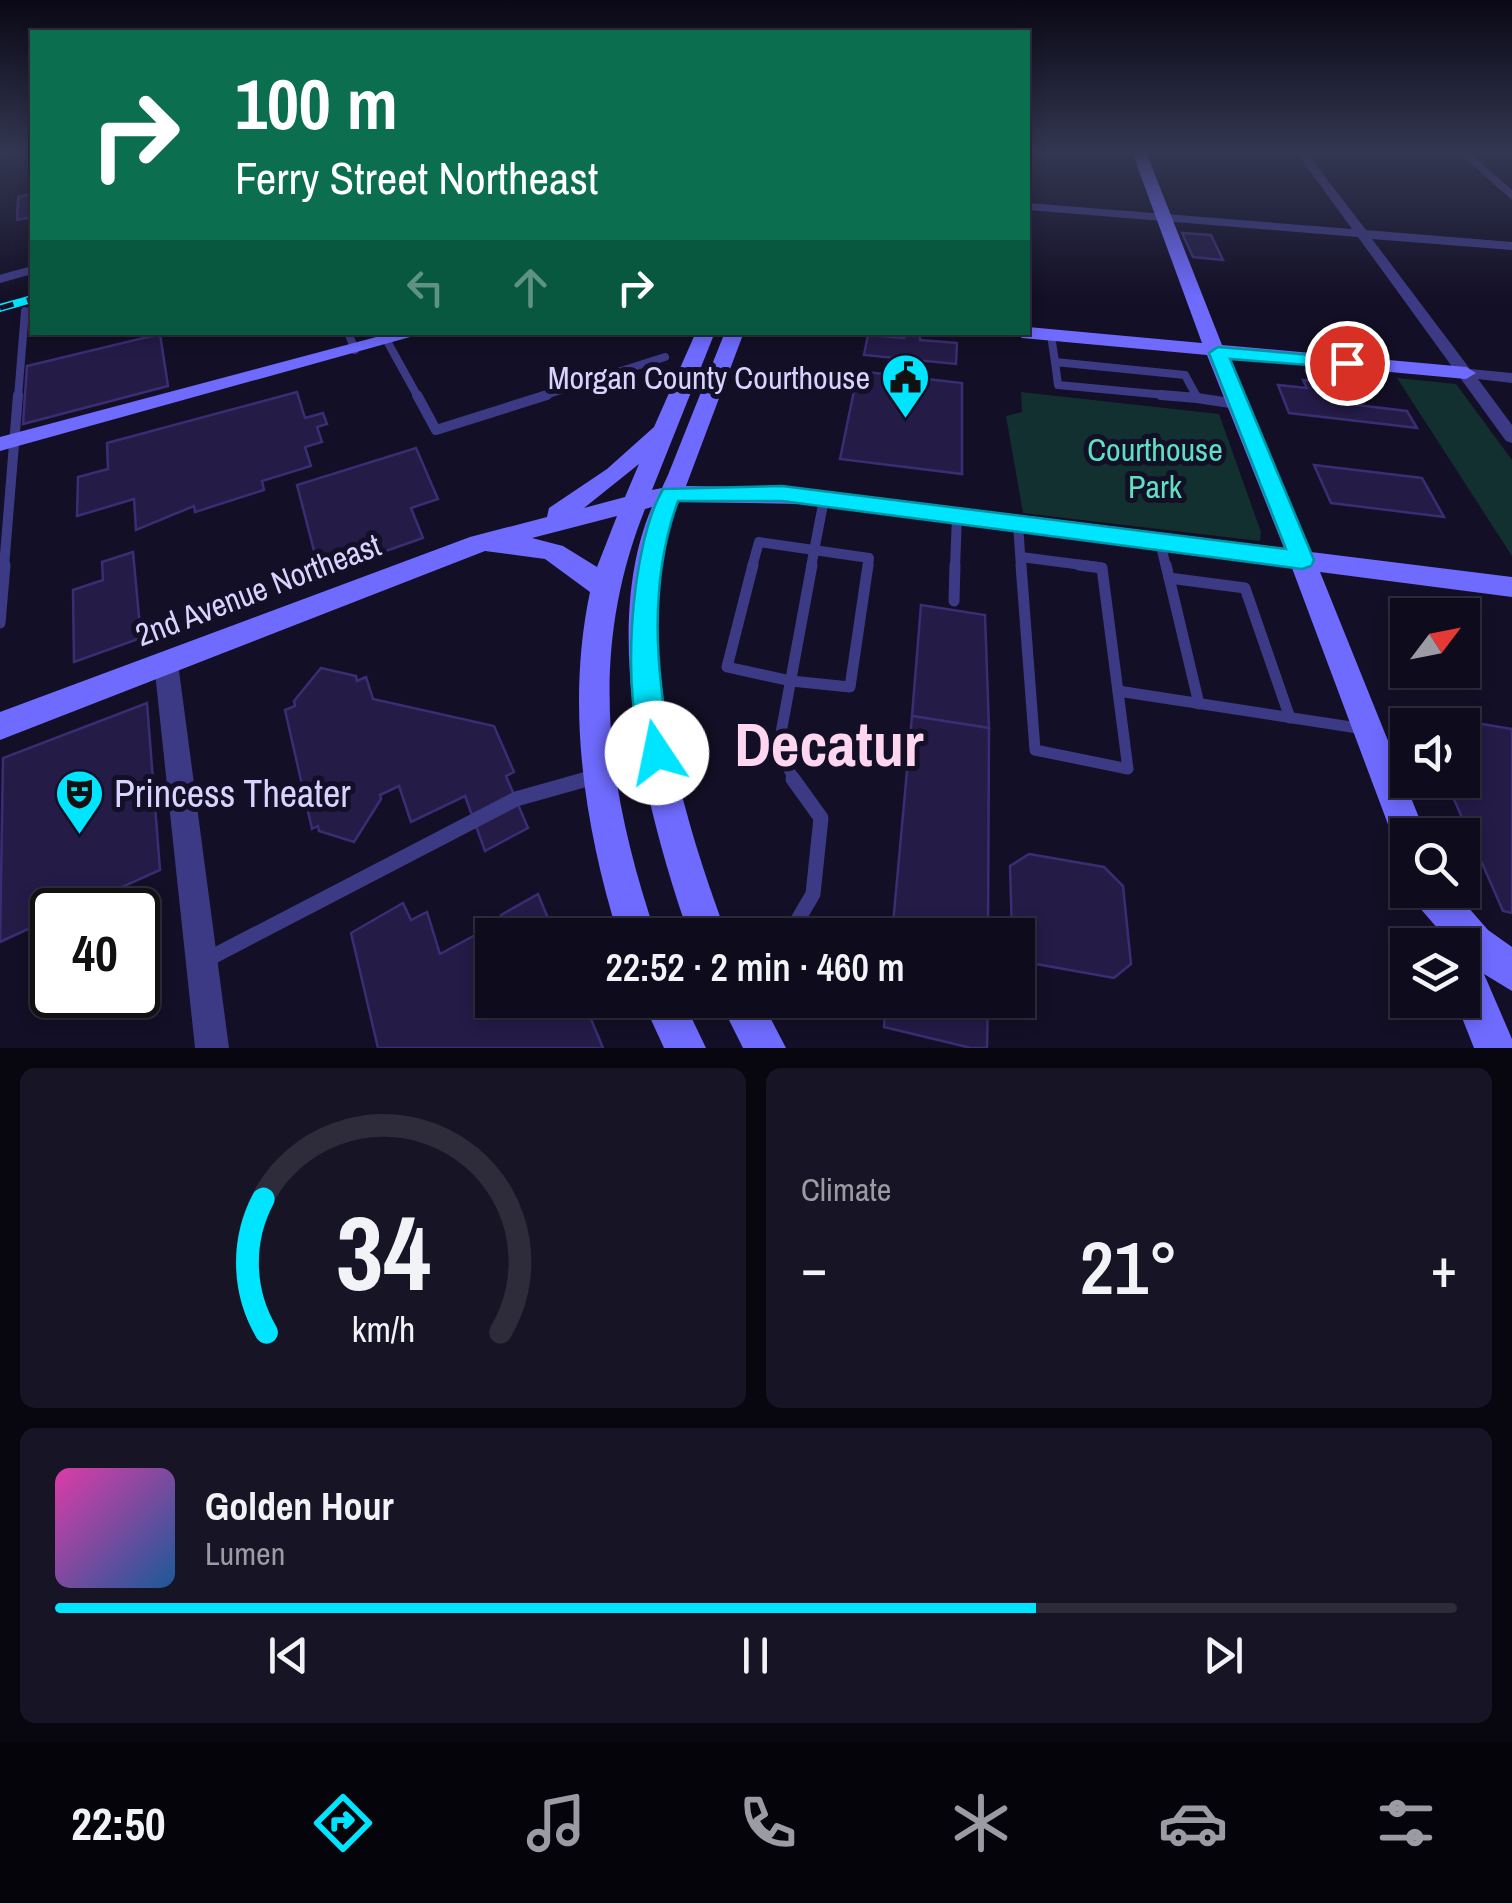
<!DOCTYPE html>
<meta charset="utf-8">
<style>
body{margin:0;font-family:"Archivo Narrow",sans-serif;background:#171425;color:#f1f3f6;height:100vh;display:flex;flex-direction:column;font-size:38px;white-space:nowrap}
*{box-sizing:border-box;margin:0}
p{font-size:32px;color:#9b9ba3}
.icon{flex:none;width:55px;height:55px;fill:none;stroke:currentColor;stroke-width:2;stroke-linecap:round;stroke-linejoin:round}
.map{position:relative;height:1048px;overflow:hidden}
.details{display:flex;flex-direction:column;gap:20px;padding:20px;background:#08060f;flex:1}
.details>*{flex:none}
.hud{position:absolute;left:30px;top:30px;width:1000px;height:305px;border-radius:0px;box-shadow:0 5px 15px #0003,0 0 0 2px #2e2b3b;background:#0b6e4f;color:#fff;overflow:hidden}
.needle{width:65px;rotate:58deg}
.fabs{position:absolute;left:1390px;top:598px;display:grid;gap:20px}
.fabs a{display:grid;place-items:center;width:90px;height:90px;border-radius:0px;background:#0e0b1c;box-shadow:0 5px 15px #0003,0 0 0 2px #2e2b3b;font-size:50px}
.speed{position:absolute;left:30px;top:888px;display:flex;gap:20px;font-size:50px;font-weight:700;text-align:center}
.speed>*{display:grid;place-content:center;width:130px;height:130px;border-radius:50%;background:#0e0b1c;box-shadow:0 5px 15px #0003,0 0 0 2px #2e2b3b;line-height:1}
.speed .limit{border:5px solid #111;border-radius:15px;background:#fff;color:#111}
.pin{position:absolute;display:grid;place-items:center;width:85px;height:85px;color:#fff;margin:-42px;border:5px solid #fff;border-radius:50%;box-shadow:0 2px 10px #0007}
.me{position:absolute;width:110px;margin:-55px;rotate:349deg;stroke-linejoin:round;filter:drop-shadow(0 0 8px #0008)}
.turn{display:flex;align-items:center;gap:35px;height:210px;padding:0 40px;font-size:45px}
.turn .icon{width:130px;height:130px;stroke-width:2.5}
.turn b{display:block;font-size:70px;line-height:85px}
.lanes{display:flex;align-items:center;height:95px;padding:0 40px;background:#0003;justify-content:center;gap:50px;direction:ltr}
.lanes .off{opacity:.35}
.big{font-size:75px;font-weight:600;line-height:1.1}
.details .card{flex:1;display:flex;flex-direction:column;justify-content:center;gap:15px;min-width:0;padding:0 35px;border-radius:15px;background:#171425}
.details .dial{align-items:center;gap:0}
.dial svg{height:260px;overflow:visible;fill:none;stroke:#2e2b3b;stroke-width:7;stroke-linecap:round;text-anchor:middle}
.dial text{fill:#f1f3f6;stroke:none}
.song{display:flex;align-items:center;gap:30px}
.cover{width:120px;height:120px;border-radius:15px;background:linear-gradient(135deg,hsl(320 70% 55%),hsl(210 70% 35%))}
.played{height:10px;border-radius:5px;background:linear-gradient(90deg,#00e5ff 70%,#2e2b3b 70%)}
.keys{display:flex;justify-content:space-around;direction:ltr}
.heat{display:flex;justify-content:space-between;align-items:center;font-size:55px;direction:ltr}
.details .tiles{flex:1;display:grid;gap:20px;grid-template-columns:1fr 1fr}
.card:last-child{grid-column:span 2}
.trip{position:absolute;left:475px;top:918px;width:560px;height:100px;border-radius:0px;background:#0e0b1c;box-shadow:0 5px 15px #0003,0 0 0 2px #2e2b3b;font-weight:600;line-height:100px;text-align:center}
.dock{display:flex;height:160px;justify-content:space-around;align-items:center;background:#06040b;color:#9b9ba3}
.dock .icon{width:70px;height:70px}
.dock .active{color:#00e5ff}
.dock b{font-size:45px;color:#f1f3f6}
.map>svg:first-child{display:block}
</style>
<div class="map">
<svg width="1512" height="1048" viewBox="0 0 1512 1048">
<rect width="100%" height="100%" fill="#130f26"/>
<g fill="#12302f">
<polygon points="1397,378 1456,384 1512,460 1512,556"/>
<polygon points="1021,392 1219,414 1261,532 1260,541 1023,513 1006,416 1022,412"/>
</g>
<g fill="#241b47" stroke="#3b2d73" stroke-width="2.5">
<polygon points="32,194 32,217 17,220 18,197"/>
<polygon points="1182,233 1211,235 1223,260 1193,257"/>
<polygon points="906,332 920,334 920,340 957,343 956,364 864,355 868,335 904,338"/>
<polygon points="160,334 168,386 23,424 27,366"/>
<polygon points="858,371 962,383 962,474 840,459"/>
<polygon points="1306,371 1341,375 1357,405 1407,411 1417,428 1289,413 1278,385 1307,388 1303,380 1310,381"/>
<polygon points="297,392 305,418 323,413 327,424 317,427 322,442 305,447 311,466 262,481 264,490 195,512 194,506 136,530 134,499 77,516 78,477 108,469 107,443"/>
<polygon points="416,448 438,499 411,508 423,538 320,574 297,485"/>
<polygon points="1314,465 1422,478 1444,517 1331,503"/>
<polygon points="133,552 141,638 74,662 73,590 103,580 102,562"/>
<polygon points="921,605 985,615 989,728 912,716"/>
<polygon points="321,668 356,676 357,681 366,677 373,699 494,726 514,772 506,776 528,828 485,851 465,796 411,822 399,786 380,795 381,799 354,842 319,831 318,826 312,829 285,710 295,706 294,701"/>
<polygon points="147,703 160,870 71,910 52,910 52,918 0,942 3,758"/>
<polygon points="912,716 989,728 988,935 892,935"/>
<polygon points="1446,718 1512,729 1512,913 1503,911 1449,788 1479,792 1462,754 1462,725 1449,725"/>
<polygon points="1029,854 1104,867 1123,886 1131,964 1114,978 1036,964 1018,944 1018,935 1012,935 1010,866"/>
<polygon points="538,894 555,935 492,935 492,1000 583,1000 603,1048 378,1048 351,933 403,903 411,920 427,912 440,954 503,920 501,915"/>
<polygon points="886,1000 988,1000 987,1048 971,1048 884,1027"/>
</g>
<g fill="none" stroke-linecap="round" stroke-linejoin="round">
<g stroke="#3d3a85" stroke-width="8">
<polyline points="0,279 32,270"/>
<polyline points="348,332 355,350"/>
<polyline points="1051,335 1055,362"/>
<polyline points="387,341 418,397"/>
<polyline points="18,397 25,311"/>
<polyline points="539,397 665,357"/>
<polyline points="1187,397 1058,385 1055,362 1185,375 1197,397"/>
</g>
<g stroke="#3d3a85" stroke-width="10">
<polyline points="417,395 436,430 547,395"/>
<polyline points="1161,395 1197,398"/>
<polyline points="1195,395 1197,398"/>
<polyline points="1197,398 1237,404"/>
<polyline points="1018,524 1021,567"/>
<polyline points="1160,542 1166,567"/>
<polyline points="1021,557 1098,567"/>
<polyline points="4,567 18,395"/>
<polyline points="752,567 759,542 869,558 868,567"/>
<polyline points="811,567 824,499"/>
<polyline points="955,567 957,516"/>
</g>
<g stroke="#3d3a85" stroke-width="11">
<polyline points="753,565 727,667 791,681 850,687 868,565"/>
<polyline points="1021,565 1035,750 1128,769 1102,568 1079,565"/>
<polyline points="1166,565 1199,704"/>
<polyline points="1169,578 1245,588 1290,718"/>
<polyline points="954,601 955,565"/>
<polyline points="0,623 5,565"/>
<polyline points="1118,691 1364,729"/>
<polyline points="579,781 593,777"/>
<polyline points="795,781 778,749 812,565"/>
</g>
<g stroke="#3d3a85" stroke-width="15">
<polyline points="789,935 813,894 821,818 793,779"/>
<polyline points="208,959 516,799 587,779"/>
</g>
<g fill="#3d3a85" fill-rule="evenodd">
<polygon points="1296,152 1306,152 1366,230 1512,242 1512,250 1372,239 1470,369 1512,373 1512,383 1478,379 1512,425 1512,443 1506,441 1358,237 1028,210 1028,203 1352,229"/>
<polygon points="1458,152 1469,152 1512,190 1512,200"/>
<polygon points="1481,152 1512,152 1512,157"/>
<polygon points="166,653 174,656 178,663 229,1048 195,1048 154,663 158,656"/>
</g>
<g fill="#6f6bff" fill-rule="evenodd">
<path d="M1132,152H1146L1222,345L1466,367L1476,373L1466,379L1227,357L1311,552L1512,577V597L1320,572L1426,835H1408V851L1397,847L1392,835L1292,568L803,504L679,502C625,626 682,816 727,935H689C647,814 599,630 652,507L645,509C587,654 607,790 656,935H618C584,824 566,706 590,592L545,559L485,551L0,740V712L470,537L547,517L549,508L607,469L654,427L696,332H715L652,490L662,488L668,475L725,332H744L686,486L803,488L1284,548L1207,355L1022,338L1013,332H1028V327L1202,343ZM639,464L625,497L584,508ZM617,516L597,567L563,546L532,538Z"/>
<polygon points="395,332 428,332 0,451 0,437"/>
<polygon points="1415,890 1453,890 1488,930 1512,947 1512,991 1484,974 1512,1039 1512,1048 1474,1048 1455,1000 1462,1000 1462,945 1452,945 1419,907"/>
<polygon points="642,1000 683,1000 706,1048 664,1048"/>
<polygon points="719,1000 761,1000 786,1048 743,1048"/>
</g>
<defs>
<polyline id="rail" points="0,308 32,299"/>
</defs>
<use href="#rail" stroke="#00e5ff" stroke-width="8"/>
<use href="#rail" stroke="#130f26" stroke-width="5" stroke-dasharray="14" stroke-linecap="butt"/>
</g>
<linearGradient id="sky" x2="0" y2="1"><stop stop-color="#0a0815"/><stop offset="0.51" stop-color="#333752"/><stop offset="1" stop-color="#333752" stop-opacity="0"/></linearGradient>
<rect width="1512" height="299" fill="url(#sky)"/>
<path fill="#00e5ff" stroke="#0095a6" stroke-width="2.5" d="M1218,347L1347,358L1356,363L1347,368L1230,359L1314,560L1311,566L1302,569L782,501H678C649,580 655,672 672,753L667,763L657,766L647,763C619,703 630,545 663,489L782,486L1286,549L1209,353Z"/>
<defs>
<symbol id="civic-pin" viewBox="-11 -11 22 30"><path d="M0 17L-7.5 6A9.5 9.5 0 1 1 7.5 6Z" fill="#00e5ff" stroke="#130f26"/><path d="M-.6-6.5H3V-4.5H.6V-3L4-1V1h2V6H-6V1h2V-1L-.6-3ZM-1.2 2.5V6h2.4V2.5Z" fill="#111"/></symbol>
<symbol id="theatre-pin" viewBox="-11 -11 22 30"><path d="M0 17L-7.5 6A9.5 9.5 0 1 1 7.5 6Z" fill="#00e5ff" stroke="#130f26"/><path d="M-5-5.5Q0-4 5-5.5V0Q5 5 0 6Q-5 5-5 0ZM-3.3-2.5H-1v1.5H-3.3ZM1-2.5H3.3v1.5H1ZM-2.8 1Q0 5.5 2.8 1Z" fill="#111"/></symbol>
</defs>
<g fill-rule="evenodd">
<use href="#civic-pin" x="878" y="350" width="55" height="75"/>
<use href="#theatre-pin" x="52" y="766" width="55" height="75"/>
</g>
<g text-anchor="middle" stroke-width="10" stroke-linejoin="round" paint-order="stroke">
<g font-size="32" fill="#d9d4ff" stroke="#130f26" text-anchor="end">
<text x="870" y="389">Morgan County Courthouse</text>
</g>
<g font-size="32" fill="#5fe0c0" stroke="#130f26">
<text x="1155" y="461">Courthouse<tspan x="1155" dy="37">Park</tspan></text>
</g>
<g font-size="32" fill="#d9d4ff" stroke="#130f26">
<text transform="translate(258 590) rotate(-21)" y="11">2nd Avenue Northeast</text>
</g>
<g font-size="38" fill="#d9d4ff" stroke="#130f26" text-anchor="start">
<text x="114" y="807">Princess Theater</text>
</g>
<g font-size="62" font-weight="bold" fill="#ffd6f0" stroke="#130f26">
<text x="829" y="766">Decatur</text>
</g>
</g>
</svg>
<div class="fabs">
<a><svg class="needle" viewBox="-14 -14 28 28"><path d="M0-13l5 13h-10z" fill="#e53935"/><path d="M0 13l5-13h-10z" fill="#9b9ba3"/></svg></a>
<a><svg class="icon" aria-label="sound" viewBox="0 0 24 24"><path d="M4 9h4l5-4v14l-5-4H4zM17 9q2 3 0 6"/></svg></a>
<a><svg class="icon" aria-label="search" viewBox="0 0 24 24"><circle cx="10" cy="10" r="6"/><path d="M15 15l6 6"/></svg></a>
<a><svg class="icon" aria-label="layers" viewBox="0 0 24 24"><path d="M12 4l9 5-9 5-9-5zM3 14l9 5 9-5"/></svg></a>
</div>
<div class="speed"><div class="limit">40</div></div>
<div class="pin" style="left:1347px;top:363px;background:#d93025"><svg class="icon" aria-label="arrive" viewBox="0 0 24 24"><path d="M6 21V4h12l-3 4 3 4H6"/></svg></div>
<svg class="me" style="left:657px;top:753px" viewBox="-20 -20 40 40"><circle r="19" fill="#fff"/><path d="M0-13L10 11 0 6-10 11z" fill="#00e5ff"/></svg>
<div class="trip">22:52 · 2 min · 460 m</div>
<div class="hud">
<div class="turn"><svg class="icon" aria-label="right" viewBox="0 0 24 24"><path d="M7 20v-9h11M14 6l5 5-5 5"/></svg><div><b>100 m</b>Ferry Street Northeast</div></div>
<div class="lanes"><svg class="icon off" aria-label="left" viewBox="0 0 24 24"><path d="M17 20v-9H6M10 6l-5 5 5 5"/></svg><svg class="icon off" aria-label="ahead" viewBox="0 0 24 24"><path d="M12 20V5M6 11l6-6 6 6"/></svg><svg class="icon" aria-label="right" viewBox="0 0 24 24"><path d="M7 20v-9h11M14 6l5 5-5 5"/></svg></div>
</div>
</div>
<section class="details">
<div class="tiles">
<div class="card dial"><svg viewBox="0 0 100 80">
<path d="M14 69A42 42 0 1 1 86 69"/>
<path d="M14 69A42 42 0 0 1 13 28" stroke="#00e5ff"/>
<text x="50" y="56" font-size="32" font-weight="700">34</text>
<text x="50" y="72" font-size="11">km/h</text>
</svg></div>
<div class="card"><p>Climate</p>
<div class="heat"><a>−</a><b class="big">21°</b><a>+</a></div>
</div>
<div class="card">
<div class="song"><i class="cover"></i><div><b>Golden Hour</b><p>Lumen</p></div></div>
<div class="played"></div>
<div class="keys"><svg class="icon" aria-label="previous" viewBox="0 0 24 24"><path d="M18 5L8 12l10 7zM5 5v14"/></svg><svg class="icon" aria-label="pause" viewBox="0 0 24 24"><path d="M8 5v14M16 5v14"/></svg><svg class="icon" aria-label="next" viewBox="0 0 24 24"><path d="M6 5l10 7-10 7zM19 5v14"/></svg></div>
</div>
</div>
</section>
<nav class="dock">
<b>22:50</b>
<svg class="icon active" aria-label="directions" viewBox="0 0 24 24"><path d="M12 3l9 9-9 9-9-9zM9 14v-3h6M13 9l2 2-2 2"/></svg>
<svg class="icon" aria-label="music" viewBox="0 0 24 24"><path d="M9 18V5l10-2v13"/><circle cx="6" cy="18" r="3"/><circle cx="16" cy="16" r="3"/></svg>
<svg class="icon" aria-label="phone" viewBox="0 0 24 24"><path d="M5 4h4l2 5-3 2q2 4 5 5l2-3 5 2v4C11 20 4 13 5 4z"/></svg>
<svg class="icon" aria-label="climate" viewBox="0 0 24 24"><path d="M12 3v18M4 7l16 10M4 17L20 7"/></svg>
<svg class="icon" aria-label="car" viewBox="0 0 24 24"><path d="M5 17H2v-5l4-1 3-4h7l3 4 3 1v5h-3M9 17h6M6 11h13"/><circle cx="7" cy="17" r="2"/><circle cx="17" cy="17" r="2"/></svg>
<svg class="icon" aria-label="filters" viewBox="0 0 24 24"><path d="M4 7h16M4 17h16"/><circle cx="9" cy="7" r="2"/><circle cx="15" cy="17" r="2"/></svg>
</nav>
